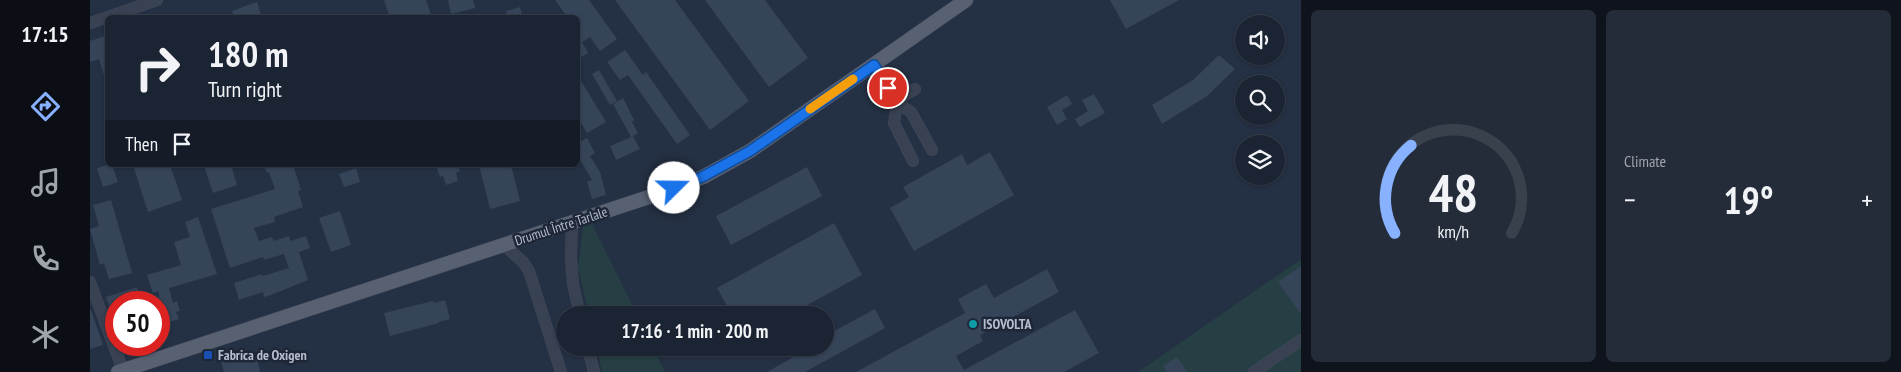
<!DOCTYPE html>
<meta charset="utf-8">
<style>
body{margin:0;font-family:"PT Sans Narrow",sans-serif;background:#242c3a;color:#f1f3f6;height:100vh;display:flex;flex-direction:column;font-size:19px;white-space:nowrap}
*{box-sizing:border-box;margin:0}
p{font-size:16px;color:#a0a4ac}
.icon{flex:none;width:28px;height:28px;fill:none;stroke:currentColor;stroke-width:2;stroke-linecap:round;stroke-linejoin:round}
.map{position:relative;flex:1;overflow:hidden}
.sheet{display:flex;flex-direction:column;gap:10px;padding:10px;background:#0f141c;width:600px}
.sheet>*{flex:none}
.guide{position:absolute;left:15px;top:15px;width:475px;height:152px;border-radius:8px;box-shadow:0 1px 4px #0004,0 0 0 1px #39414d;background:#1b2432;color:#f1f3f6;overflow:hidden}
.buttons{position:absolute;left:1145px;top:15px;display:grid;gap:10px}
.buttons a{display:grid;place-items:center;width:50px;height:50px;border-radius:50%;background:#1b2432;box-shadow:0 1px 4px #0004,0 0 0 1px #39414d;font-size:25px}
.speed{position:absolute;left:15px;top:291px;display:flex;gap:10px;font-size:25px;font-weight:700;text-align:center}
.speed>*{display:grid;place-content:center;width:65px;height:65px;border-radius:50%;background:#1b2432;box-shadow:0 1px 4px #0004,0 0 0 1px #39414d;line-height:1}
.speed .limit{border:8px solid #d22;background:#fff;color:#111}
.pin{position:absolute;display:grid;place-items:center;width:42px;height:42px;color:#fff;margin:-21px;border:2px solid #fff;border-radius:50%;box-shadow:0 1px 5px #0007}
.me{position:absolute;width:55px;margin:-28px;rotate:68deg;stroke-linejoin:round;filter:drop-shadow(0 0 4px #0008)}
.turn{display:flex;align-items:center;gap:18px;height:105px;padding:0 20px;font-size:22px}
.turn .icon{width:65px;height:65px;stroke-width:2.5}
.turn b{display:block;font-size:35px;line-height:42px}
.then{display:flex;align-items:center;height:48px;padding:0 20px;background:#0003;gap:10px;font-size:19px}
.big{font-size:38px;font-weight:700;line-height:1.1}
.sheet .tile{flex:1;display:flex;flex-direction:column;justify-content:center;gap:8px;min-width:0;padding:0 18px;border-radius:8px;background:#242c3a}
.sheet .dial{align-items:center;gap:0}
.dial svg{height:130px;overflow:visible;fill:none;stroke:#39414d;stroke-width:7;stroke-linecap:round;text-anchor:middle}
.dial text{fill:#f1f3f6;stroke:none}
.heat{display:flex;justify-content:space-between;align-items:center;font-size:28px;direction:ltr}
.sheet .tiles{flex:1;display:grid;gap:10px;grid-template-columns:repeat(2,1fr)}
.trip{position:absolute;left:466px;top:306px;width:278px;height:50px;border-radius:25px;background:#1b2432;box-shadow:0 1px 4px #0004,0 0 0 1px #39414d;font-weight:700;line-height:50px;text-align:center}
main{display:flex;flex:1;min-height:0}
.tab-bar{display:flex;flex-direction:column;width:90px;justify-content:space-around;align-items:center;background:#0b0e14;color:#a0a4ac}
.tab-bar .icon{width:35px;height:35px}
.tab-bar .selected{color:#88b1ff}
.tab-bar b{font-size:22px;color:#f1f3f6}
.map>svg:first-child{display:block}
</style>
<main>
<nav class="tab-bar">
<b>17:15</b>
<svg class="icon selected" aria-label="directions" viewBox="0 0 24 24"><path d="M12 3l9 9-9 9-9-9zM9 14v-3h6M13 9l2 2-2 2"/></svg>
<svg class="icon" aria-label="music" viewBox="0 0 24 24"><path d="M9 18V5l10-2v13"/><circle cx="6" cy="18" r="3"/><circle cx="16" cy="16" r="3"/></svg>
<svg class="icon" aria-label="phone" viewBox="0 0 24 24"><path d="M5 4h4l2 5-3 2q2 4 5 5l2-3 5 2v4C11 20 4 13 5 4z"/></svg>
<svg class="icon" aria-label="climate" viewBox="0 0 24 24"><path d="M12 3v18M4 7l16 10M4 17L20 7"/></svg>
</nav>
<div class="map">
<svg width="1211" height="372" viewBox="0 0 1211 372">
<rect width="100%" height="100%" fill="#243043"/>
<g fill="#263f44">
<polygon points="502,224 547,315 499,315 488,267 493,227"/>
<polygon points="1211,259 1211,372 1048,372"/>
<polygon points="507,348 563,348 575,372 512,372"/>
</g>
<g fill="#364459">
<polygon points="294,0 336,0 342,18 300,18"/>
<polygon points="358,0 383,0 385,8 361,14"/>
<polygon points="465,0 499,0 527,39 510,51 500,37 492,42 498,53 488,59 488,18 478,18"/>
<polygon points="525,0 585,0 659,101 620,130"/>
<polygon points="615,0 675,0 718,58 679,87"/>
<polygon points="1020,0 1089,0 1036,29"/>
<polygon points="167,2 172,18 145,18 142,11"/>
<polygon points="430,7 433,18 417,18 416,11"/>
<polygon points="18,35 18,82 16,82 9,59 0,62 0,41"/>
<polygon points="535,50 553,75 556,72 600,135 587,144 538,75 530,80 517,62"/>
<polygon points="1129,55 1145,69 1117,96 1072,124 1062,105 1103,80"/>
<polygon points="509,70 527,101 520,105 502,74"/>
<polygon points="488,76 516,122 497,133 488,118"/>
<polygon points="1004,94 1015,113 990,127 985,119 998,111 992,100"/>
<polygon points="977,95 982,104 972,110 977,119 967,125 957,107"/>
<polygon points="533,98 544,120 542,122 548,133 543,136 550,149 526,160 520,146 541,137 523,104"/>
<polygon points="497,138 505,153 500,156 510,172 516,195 502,199 497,182 502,180 491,161 488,163 488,143"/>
<polygon points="900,152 924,195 824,251 800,208 819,197 813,187 872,154 877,165"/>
<polygon points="17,165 22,165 28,182 13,187 7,168"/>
<polygon points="43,165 80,165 92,200 58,212"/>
<polygon points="114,165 141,165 147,185 123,193"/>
<polygon points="174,165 203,165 211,190 208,191 213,207 184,217 185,222 164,228 169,241 182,237 184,241 199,236 200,241 216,236 220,248 209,252 218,280 181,295 174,297 173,292 149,300 144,283 172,274 173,276 199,268 194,254 174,260 173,257 140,268 121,209 185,189 179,172 177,173"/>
<polygon points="346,165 367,165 370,171 366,173 368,181 356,185 353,176 350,177"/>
<polygon points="389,165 421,165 430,201 400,209"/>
<polygon points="717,167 732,196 641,245 626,216"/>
<polygon points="266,168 270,182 254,187 249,174"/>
<polygon points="21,200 42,273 19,279 14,263 10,265 0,229 9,226 3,205"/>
<polygon points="250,211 261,245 241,252 229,218"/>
<polygon points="108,217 127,274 79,288 83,303 87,301 90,311 86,312 89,319 73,324 69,310 69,291 63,293 57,275 91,265 84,242 100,237 95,222"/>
<polygon points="744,223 772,275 699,315 642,315 627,288"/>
<polygon points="1211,266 1211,314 1188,282"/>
<polygon points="957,269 969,292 890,335 893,341 866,356 874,370 985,310 1009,353 974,372 766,372 875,313 868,299 896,284 904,298"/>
<polygon points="47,287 51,301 26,302 26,309 21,311 16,297"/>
<polygon points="355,300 360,319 349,322 349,323 300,336 294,313 343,301 344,303"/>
<polygon points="785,309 795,328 715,372 677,372 709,354 707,351 713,348 735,348 735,336"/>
<polygon points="0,310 1,310 13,345 0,349"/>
<polygon points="166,353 170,372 134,372 131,362"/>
<polygon points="1087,357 1097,372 1077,372 1073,366"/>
</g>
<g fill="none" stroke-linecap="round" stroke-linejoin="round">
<defs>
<g id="minor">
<polyline points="0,23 67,0"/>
<polyline points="784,65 807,103 821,112 842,150"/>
<polyline points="806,100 825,89"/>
<polyline points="807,103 804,123 823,161"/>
<polyline points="482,222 481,258 483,284 490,315"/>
<polyline points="414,245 433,262 439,271 471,372"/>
<polyline points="0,282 33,370"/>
<polyline points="498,348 504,372"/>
<polyline points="1164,372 1211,340"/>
</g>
<polyline id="major" points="28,372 574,192 613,177 660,151 876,0"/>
</defs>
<use href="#minor" stroke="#424b5c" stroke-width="12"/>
<use href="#major" stroke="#424b5c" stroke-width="15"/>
<use href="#minor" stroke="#394252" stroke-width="11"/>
<use href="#major" stroke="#576172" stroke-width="14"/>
</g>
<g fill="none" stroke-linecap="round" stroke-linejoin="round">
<defs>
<polyline id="route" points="584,188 612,177 660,151 784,65 798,88"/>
</defs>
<use href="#route" stroke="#114b97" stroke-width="12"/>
<use href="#route" stroke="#1a73e8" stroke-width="9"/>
<polyline stroke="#f59e0b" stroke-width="9" points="720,109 763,79"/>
</g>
<circle fill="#0f9aa8" stroke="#1d2738" stroke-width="2" cx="883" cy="324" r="5"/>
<rect fill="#1a4fb4" stroke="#1d2738" stroke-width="2" x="113" y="350" width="10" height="10" rx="2.5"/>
<g text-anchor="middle" stroke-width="5" stroke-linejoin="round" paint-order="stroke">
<g font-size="14" fill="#b6bdcc" stroke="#1d2738">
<text transform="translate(471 226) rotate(-18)" y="5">Drumul Între Tarlale</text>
</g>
<g font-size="14" font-weight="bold" fill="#b6bdcc" stroke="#1d2738" text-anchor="start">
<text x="893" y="329">ISOVOLTA</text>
<text x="128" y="360">Fabrica de Oxigen</text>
</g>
</g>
</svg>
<div class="buttons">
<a><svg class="icon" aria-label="sound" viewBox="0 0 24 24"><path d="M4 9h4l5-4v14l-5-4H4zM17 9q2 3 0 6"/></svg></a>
<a><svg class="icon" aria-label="search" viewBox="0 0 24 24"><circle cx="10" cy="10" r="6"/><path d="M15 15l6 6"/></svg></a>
<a><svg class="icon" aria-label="layers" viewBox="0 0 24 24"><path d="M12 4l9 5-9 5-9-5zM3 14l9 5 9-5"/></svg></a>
</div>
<div class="speed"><div class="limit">50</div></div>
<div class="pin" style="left:798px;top:88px;background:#d93025"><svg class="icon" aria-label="arrive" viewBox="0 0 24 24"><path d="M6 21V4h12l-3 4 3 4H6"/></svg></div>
<svg class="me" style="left:584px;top:188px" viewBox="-20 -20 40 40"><circle r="19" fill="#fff"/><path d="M0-13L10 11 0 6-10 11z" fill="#1a73e8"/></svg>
<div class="trip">17:16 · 1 min · 200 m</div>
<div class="guide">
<div class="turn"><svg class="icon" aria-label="right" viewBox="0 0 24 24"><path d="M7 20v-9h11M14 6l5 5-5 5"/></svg><div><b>180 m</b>Turn right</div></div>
<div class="then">Then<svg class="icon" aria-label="arrive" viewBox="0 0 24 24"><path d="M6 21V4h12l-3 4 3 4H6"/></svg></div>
</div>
</div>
<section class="sheet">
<div class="tiles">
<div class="tile dial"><svg viewBox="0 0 100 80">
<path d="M14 69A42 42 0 1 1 86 69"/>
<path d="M14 69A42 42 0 0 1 24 15" stroke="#88b1ff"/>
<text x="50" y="56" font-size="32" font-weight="700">48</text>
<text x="50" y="72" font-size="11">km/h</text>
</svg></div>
<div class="tile"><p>Climate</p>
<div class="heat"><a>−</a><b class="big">19°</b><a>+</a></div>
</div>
</div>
</section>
</main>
